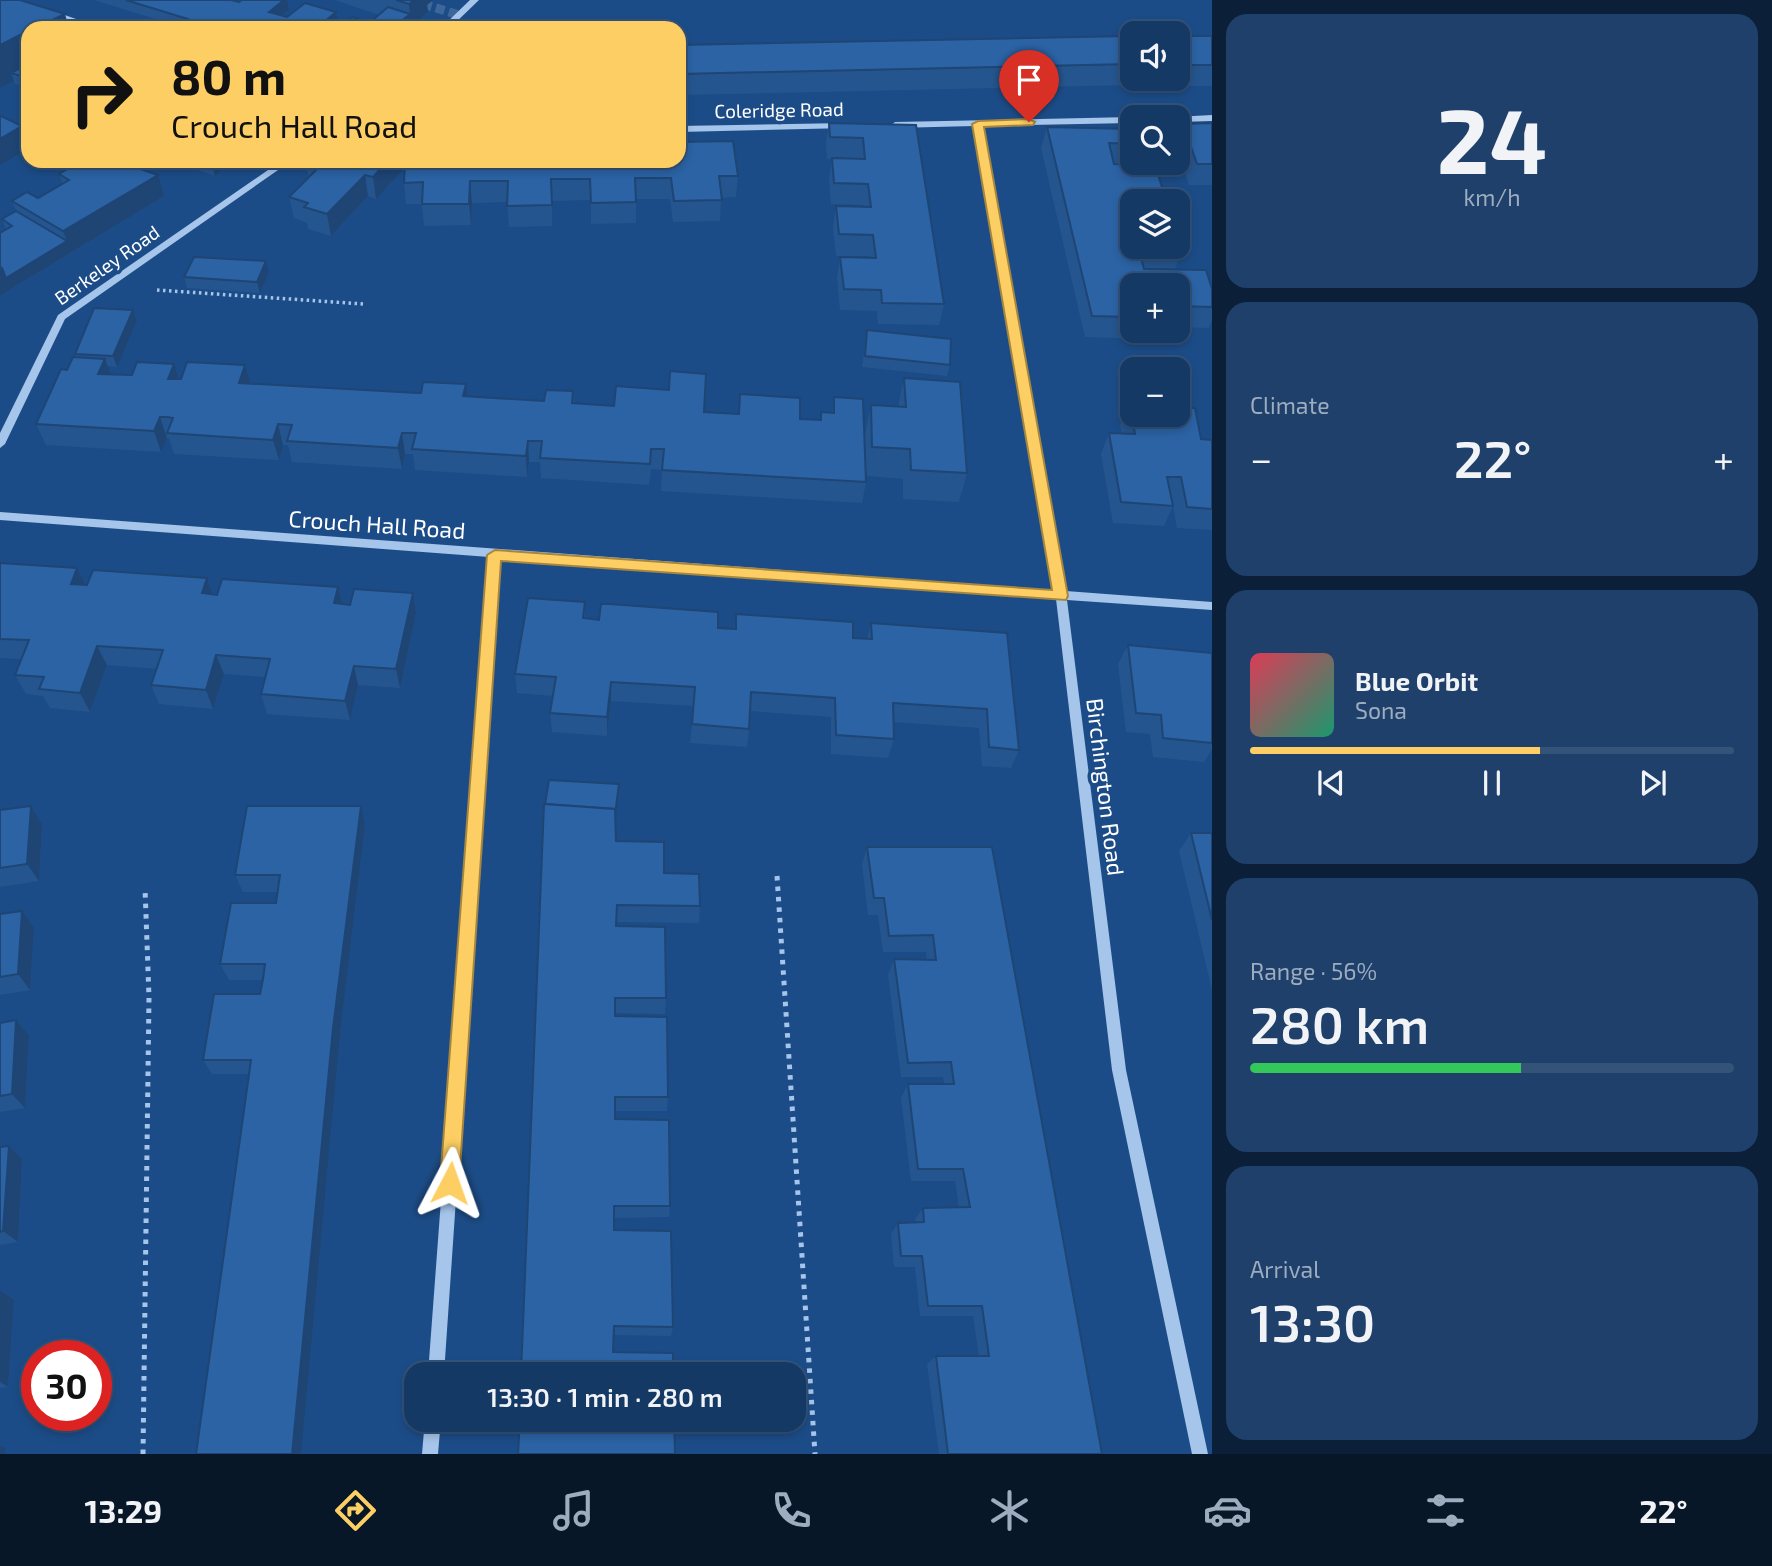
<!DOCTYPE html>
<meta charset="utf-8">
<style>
body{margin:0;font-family:"Exo 2",sans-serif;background:#1e406b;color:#f1f3f6;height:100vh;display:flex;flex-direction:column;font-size:26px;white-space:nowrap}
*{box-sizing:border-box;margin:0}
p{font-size:23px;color:#9dacbf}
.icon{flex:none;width:38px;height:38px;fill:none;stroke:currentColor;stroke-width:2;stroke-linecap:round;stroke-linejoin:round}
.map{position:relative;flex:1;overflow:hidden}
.panel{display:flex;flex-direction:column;gap:14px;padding:14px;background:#0c1f38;width:560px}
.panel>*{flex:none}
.hud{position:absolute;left:21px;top:21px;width:665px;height:147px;border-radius:21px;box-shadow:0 4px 10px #0003,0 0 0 2px #345379;background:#fcce63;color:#111;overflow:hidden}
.fabs{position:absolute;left:1120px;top:21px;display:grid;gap:14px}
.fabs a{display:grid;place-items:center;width:70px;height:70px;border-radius:14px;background:#153965;box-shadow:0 4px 10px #0003,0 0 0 2px #345379;font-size:35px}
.speed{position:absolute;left:21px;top:1340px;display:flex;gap:14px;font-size:35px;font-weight:700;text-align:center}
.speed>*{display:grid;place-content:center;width:91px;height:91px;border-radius:50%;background:#153965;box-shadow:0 4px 10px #0003,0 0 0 2px #345379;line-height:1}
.speed .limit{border:10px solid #d22;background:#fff;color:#111}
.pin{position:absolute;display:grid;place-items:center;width:60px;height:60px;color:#fff;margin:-72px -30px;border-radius:50% 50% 50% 0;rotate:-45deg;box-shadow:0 0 7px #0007}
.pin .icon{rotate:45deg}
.me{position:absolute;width:77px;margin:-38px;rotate:4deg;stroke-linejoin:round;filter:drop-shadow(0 0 5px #0008)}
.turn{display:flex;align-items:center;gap:24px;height:147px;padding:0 35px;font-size:32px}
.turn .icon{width:91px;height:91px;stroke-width:2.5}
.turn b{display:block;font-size:49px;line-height:60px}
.big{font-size:52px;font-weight:600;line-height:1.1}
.panel .card{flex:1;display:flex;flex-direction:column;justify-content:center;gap:10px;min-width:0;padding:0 24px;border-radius:21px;background:#1e406b}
.panel .dial{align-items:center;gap:0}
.dial b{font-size:91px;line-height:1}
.song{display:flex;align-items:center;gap:21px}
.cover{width:84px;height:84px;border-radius:10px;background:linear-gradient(135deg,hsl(350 70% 55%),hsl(160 70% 35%))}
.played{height:7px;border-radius:4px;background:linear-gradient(90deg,#fcce63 60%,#345379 60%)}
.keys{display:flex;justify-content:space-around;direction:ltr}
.heat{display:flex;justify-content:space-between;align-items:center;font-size:38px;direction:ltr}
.charge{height:10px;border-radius:5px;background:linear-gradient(90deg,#34c759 56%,#345379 0)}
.trip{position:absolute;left:404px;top:1362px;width:402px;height:70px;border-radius:21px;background:#153965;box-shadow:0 4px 10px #0003,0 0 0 2px #345379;font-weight:600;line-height:70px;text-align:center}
.menu{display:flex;height:112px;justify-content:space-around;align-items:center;background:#081728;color:#9dacbf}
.menu .icon{width:49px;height:49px}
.menu .on{color:#fcce63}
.menu b{font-size:32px;color:#f1f3f6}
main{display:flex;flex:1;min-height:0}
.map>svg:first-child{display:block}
</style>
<main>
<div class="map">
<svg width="1212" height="1454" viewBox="0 0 1212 1454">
<rect width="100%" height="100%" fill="#1c4c87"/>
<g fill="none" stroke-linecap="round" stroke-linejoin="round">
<polyline stroke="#3e6799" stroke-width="9" stroke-dasharray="9 4.5" stroke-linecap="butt" points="410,0 459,15"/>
<polyline stroke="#a5c5eb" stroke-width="3.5" stroke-dasharray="2.5 3.5" stroke-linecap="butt" points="157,290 363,304"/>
<g stroke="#a5c5eb" stroke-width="5" stroke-dasharray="4.5 6" stroke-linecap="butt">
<polyline points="777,876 815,1454"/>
<polyline points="143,1454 149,997 145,888"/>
</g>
<g fill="#a5c5eb" fill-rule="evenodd">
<polygon points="470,0 479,0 450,28 441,28"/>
<polygon points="50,12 56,12 102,28 90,28 50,16"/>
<polygon points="1212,115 1212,121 1178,122 1178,117 1175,117"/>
<polygon points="1132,117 1132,123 983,126 1066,591 1212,602 1212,610 1067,600 1126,1070 1208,1454 1192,1454 1112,1070 1056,599 500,557 444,1374 428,1374 489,557 0,520 0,512 1054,590 974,126 895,128 891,125 895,122"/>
<polygon points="845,123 848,124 848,128 679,132 679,126"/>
<polygon points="281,161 291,161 65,319 5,444 0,448 0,433 58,315"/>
<polygon points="425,1419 441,1419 438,1454 422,1454"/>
</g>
</g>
<g fill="#25558e">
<polygon points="0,0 28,28 28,87 15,84 14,81 0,88"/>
<polygon points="94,0 236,0 235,1 239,2 289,9 281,15 287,17 336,12 338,23 331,28 184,28"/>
<polygon points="335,0 433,0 427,5 428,12 408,28 339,28 369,23 379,15"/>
<polygon points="1132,28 1164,33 1132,33 1132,79 1136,79 1133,85 679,95 679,45 1128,39"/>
<polygon points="1178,36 1212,36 1212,86 1144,86 1140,79 1178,79"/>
<polygon points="829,123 916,125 944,304 939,325 878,324 877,311 840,310 837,278 840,257 870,258 870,256 836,256 833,227 836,206 864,207 864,205 831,204 829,179 832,159 827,159 826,144"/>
<polygon points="1212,123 1212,185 1189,185 1178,152 1178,138 1183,124"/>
<polygon points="1047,127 1132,129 1132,163 1142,163 1141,165 1165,197 1163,201 1132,201 1132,247 1178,247 1183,248 1175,269 1144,268 1212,289 1212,320 1209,328 1178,327 1178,285 1132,285 1132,331 1153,331 1150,339 1085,337 1041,148"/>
<polygon points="182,161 232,161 215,176 183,165"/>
<polygon points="305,161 400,161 402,171 376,199 368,196 331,236 308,229 307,223 294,218 289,197 309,178"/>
<polygon points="96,165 164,196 0,296 0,233 6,229 2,219 16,211 12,201 38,198 63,184 59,174"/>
<polygon points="738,176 736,197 721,198 720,221 673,222 670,199 636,199 636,223 591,224 591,200 552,201 552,226 509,227 507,202 472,203 471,225 424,226 422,204 406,204 404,183"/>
<polygon points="266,261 269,272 260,293 187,288 184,277"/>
<polygon points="133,310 137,321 117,367 107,366 110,374 181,379 245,365 250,384 544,401 573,391 574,403 738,414 740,394 800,419 820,420 821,412 832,413 834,397 865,435 871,405 898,407 904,378 967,473 959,502 903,499 903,479 866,476 866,482 862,503 661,491 662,470 651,469 649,485 541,478 540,462 529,462 527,477 415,470 413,454 405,454 402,469 292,462 288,445 283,445 279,460 174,454 169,438 167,438 161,452 46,445 36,424 67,370 76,358 75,354"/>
<polygon points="867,330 950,365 947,376 862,367"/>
<polygon points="1129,404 1201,439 1212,440 1212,530 1177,528 1173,506 1164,526 1113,523 1101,454 1109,433 1122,434 1120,425"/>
<polygon points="0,563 85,585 207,578 213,594 350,605 413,593 416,613 400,688 358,685 350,720 267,714 261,694 265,677 224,674 213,709 159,704 151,685 157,669 107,665 90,712 50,708 43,696 26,694 15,675 21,659 1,658 0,659"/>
<polygon points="585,602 585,618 734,629 736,614 853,638 867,639 871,623 1007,633 1019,750 1011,768 982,766 979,728 893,722 894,739 888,758 831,754 831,717 750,711 749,729 747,747 690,743 694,706 611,701 607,736 552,732 550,713 553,696 517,693 515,674"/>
<polygon points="1128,645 1212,653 1212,749 1204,762 1153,757 1150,734 1126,732 1118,664"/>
<polygon points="618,794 615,822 616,841 664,873 700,906 699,923 617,922 616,926 666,998 665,1014 615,1013 615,1016 668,1097 667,1111 615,1111 615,1119 670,1206 669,1217 614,1218 614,1230 673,1327 671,1336 614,1335 613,1352 521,1374"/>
<polygon points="31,806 42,824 39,881 0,887 0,810"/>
<polygon points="361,806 365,824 339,1043 249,1074 212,1074 203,1060 260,994 263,980 229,980 220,964 276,903 278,892 243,892 235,875"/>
<polygon points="1191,833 1212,833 1212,990 1179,851"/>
<polygon points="867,847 992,847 1102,1454 939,1454 927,1364 936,1356 979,1356 973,1316 920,1316 915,1267 894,1267 891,1234 898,1223 916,1223 915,1219 923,1208 959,1207 955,1181 911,1181 901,1098 908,1084 944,1084 943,1077 901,1077 888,975 894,959 927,960 926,952 883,952 878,915 868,915 862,864"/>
<polygon points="0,914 34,928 30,990 0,995"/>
<polygon points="16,1020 29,1035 25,1108 0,1112 0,1023"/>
<polygon points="0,1147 22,1159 18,1242 0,1245"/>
<polygon points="0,1290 14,1300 8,1387 0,1388"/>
</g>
<g fill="#1e4574">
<polygon points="284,0 287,0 289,9 272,23 269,12"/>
<polygon points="414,0 433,0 427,5 428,12 408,28 399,28 399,23 410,14 409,4"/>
<polygon points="336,12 338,23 331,28 319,28 318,27"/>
<polygon points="65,14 69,28 35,28"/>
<polygon points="392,21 392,28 383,28"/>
<polygon points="28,31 28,74 11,73 14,81 0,88 0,45"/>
<polygon points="22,126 28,142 28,149 0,165 0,139"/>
<polygon points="211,161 232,161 215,176"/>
<polygon points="388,161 400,161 402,171 376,199 373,177"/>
<polygon points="158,175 164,196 11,289 6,278 67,241 63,231"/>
<polygon points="365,175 368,196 331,236 327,214"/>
<polygon points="470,181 472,203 471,225 469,204"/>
<polygon points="266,261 269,272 260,293 257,282"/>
<polygon points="2,268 11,289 0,296 0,269"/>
<polygon points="133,310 137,321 117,367 113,356"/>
<polygon points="105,359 113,380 98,374"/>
<polygon points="174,364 180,385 168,379"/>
<polygon points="245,365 251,386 239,383"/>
<polygon points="466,384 468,405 463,396"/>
<polygon points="160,417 167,438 161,452 154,431"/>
<polygon points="278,424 283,445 279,460 273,440"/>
<polygon points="402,433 405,454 402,469 398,448"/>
<polygon points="528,441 529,462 527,477 526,456"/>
<polygon points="77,568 87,588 71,584"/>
<polygon points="207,578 214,598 202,593"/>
<polygon points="338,587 343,607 334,603"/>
<polygon points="413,593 416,613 400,688 396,669"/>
<polygon points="97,646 107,665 90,712 80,693"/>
<polygon points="216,655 224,674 213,709 206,690"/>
<polygon points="354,666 358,685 350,720 345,701"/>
<polygon points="611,682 611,701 607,736 607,717"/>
<polygon points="31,806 42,824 39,881 27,864"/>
<polygon points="361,806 365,824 339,1043 301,1454 292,1454 333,1028"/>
<polygon points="22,911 34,928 30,990 18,974"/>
<polygon points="16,1020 29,1035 25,1108 12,1094"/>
<polygon points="9,1146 22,1159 18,1242 3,1231"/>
<polygon points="0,1290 14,1300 8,1387 0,1382"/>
<polygon points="0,1446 5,1448 5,1454 0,1454"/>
</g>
<g fill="#2b63a5" stroke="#1e4574" stroke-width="2">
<polygon points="0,0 20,0 65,14 35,28 28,28 28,31 0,45"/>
<polygon points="126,0 231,0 239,2 242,0 284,0 269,12 287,17 305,3 336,12 318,27 324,28 217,28"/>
<polygon points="396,0 414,0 409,4"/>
<polygon points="388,7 410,14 399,23 392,21 383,28 339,28 352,17 369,23"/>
<polygon points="1161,27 1164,33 1135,33 1132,28"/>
<polygon points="1127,36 1132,47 1132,64 679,74 679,45"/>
<rect x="1178" y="36" width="34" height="29"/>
<polygon points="28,64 28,78 11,73"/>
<polygon points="0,116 1,116 22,126 0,139"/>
<polygon points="829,123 916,125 944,304 882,303 881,290 844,289 840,257 876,258 873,235 839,234 836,206 871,207 868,184 834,183 832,158 865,159 863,138 830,137"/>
<polygon points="1212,123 1212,164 1197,164 1183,124"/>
<polygon points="1047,127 1132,129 1132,144 1109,143 1114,164 1155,165 1165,197 1123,196 1128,212 1132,213 1132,247 1138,247 1144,269 1206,270 1212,289 1212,307 1178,306 1178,285 1132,285 1132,317 1092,316"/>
<polygon points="733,141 738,176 719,176 722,200 674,201 671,178 635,178 636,202 591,203 590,179 551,179 552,205 507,206 508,181 470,181 469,204 422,204 423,182 404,183 405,161 679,161 679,142"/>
<polygon points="81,161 88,161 96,165 103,161 117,161 158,175 63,231 12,201 27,192 38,198 69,180 59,174"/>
<polygon points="319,161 388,161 373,177 365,175 327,214 304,207 308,203 289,197 324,162"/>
<polygon points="16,211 67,241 6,278 2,268 0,267 0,233 12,226 2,219"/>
<polygon points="1178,230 1183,248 1151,247 1178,247"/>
<polygon points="194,257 266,261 257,282 184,277"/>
<polygon points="94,308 133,310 113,356 75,354"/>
<polygon points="867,330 951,339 950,365 865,356"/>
<polygon points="73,357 105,359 98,374 132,375 137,362 174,364 168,379 181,379 187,362 245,365 239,383 418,393 421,393 423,382 466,384 463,396 544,401 546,390 573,391 572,403 614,406 616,386 669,390 670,371 706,374 704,412 739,414 740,394 800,398 800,419 821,420 821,412 834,413 834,397 863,399 866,482 662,470 664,449 651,449 650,464 540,458 542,441 528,441 526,456 412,449 416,433 402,433 398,448 287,441 292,425 278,424 273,440 167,433 173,418 167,417 160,417 154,431 36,424 61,369 67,370"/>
<polygon points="904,378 960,382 967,473 911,470 910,449 872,447 871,405 906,407"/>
<polygon points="1129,404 1132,404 1132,415 1178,415 1178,407 1195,408 1201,439 1212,440 1212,509 1187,507 1181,477 1167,477 1173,506 1121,502 1109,433 1135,434"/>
<polygon points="0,563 77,568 71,584 87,585 93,570 207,578 202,593 217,595 222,579 338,587 334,603 350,605 354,589 413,593 396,669 354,666 345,701 261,694 270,659 216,655 206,690 151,685 163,650 97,646 80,693 39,689 44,677 15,675 29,640 0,639"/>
<polygon points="528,598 585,602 583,618 599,620 601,604 610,604 718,612 718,628 736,629 736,614 853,622 853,638 872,639 871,623 1007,633 1019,750 989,747 987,709 893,703 894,739 836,735 835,698 751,692 749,729 692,724 695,687 611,682 607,717 550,713 556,677 515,674"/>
<polygon points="1128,645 1212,653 1212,743 1163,738 1161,715 1136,713"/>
<polygon points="549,780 619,784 615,815 615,809 545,804"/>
<polygon points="544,804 615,809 616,841 664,842 664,873 699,874 700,906 617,905 616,926 665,927 666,998 615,998 615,1016 667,1017 668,1097 615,1097 615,1119 669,1120 670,1206 614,1206 614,1230 671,1231 673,1327 614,1326 613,1352 673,1353 673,1374 521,1374"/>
<polygon points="31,806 27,864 0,868 0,810"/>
<polygon points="247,806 361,806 333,1028 292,1454 196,1454 251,1060 203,1060 214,994 260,994 263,979 265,964 220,964 231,903 276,903 280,875 235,875"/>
<polygon points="1191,833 1212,833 1212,920"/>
<polygon points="867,847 992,847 1102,1454 948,1454 936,1356 989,1356 982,1306 928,1306 922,1256 901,1256 898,1223 924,1222 923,1208 970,1207 963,1169 918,1169 908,1084 954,1084 951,1062 908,1063 894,959 936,960 933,935 889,936 884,898 874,898"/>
<polygon points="22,911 18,974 0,977 0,914"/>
<polygon points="16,1020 12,1094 0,1096 0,1023"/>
<polygon points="9,1146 3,1231 0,1232 0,1147"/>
<polygon points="520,1419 674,1419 675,1454 518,1454"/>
</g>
<polygon fill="#fcce63" stroke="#a48640" stroke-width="2" points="1029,119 1035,122 1033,125 984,127 1068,596 1066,600 501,561 459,1183 456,1190 450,1192 443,1190 440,1183 487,555 495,550 1052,590 972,124 978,121"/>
<g text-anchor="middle" stroke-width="7" stroke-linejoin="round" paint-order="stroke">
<g font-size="19" fill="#fff" stroke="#1c4c87">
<text transform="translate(779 110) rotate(-1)" y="7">Coleridge Road</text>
<text transform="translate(107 265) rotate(-35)" y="7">Berkeley Road</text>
</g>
<g font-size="23" fill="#fff" stroke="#1c4c87">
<text transform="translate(377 525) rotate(4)" y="8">Crouch Hall Road</text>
<text transform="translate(1105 787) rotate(83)" y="8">Birchington Road</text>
</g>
</g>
</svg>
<div class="fabs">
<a><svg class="icon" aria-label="sound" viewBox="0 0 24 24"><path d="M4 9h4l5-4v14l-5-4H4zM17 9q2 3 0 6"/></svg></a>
<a><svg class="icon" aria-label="search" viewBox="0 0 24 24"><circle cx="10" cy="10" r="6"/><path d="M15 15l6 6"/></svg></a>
<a><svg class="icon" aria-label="layers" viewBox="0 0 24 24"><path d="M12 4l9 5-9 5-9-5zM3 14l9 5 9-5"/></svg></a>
<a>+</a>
<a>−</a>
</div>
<div class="speed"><div class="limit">30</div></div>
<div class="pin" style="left:1029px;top:122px;background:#d93025"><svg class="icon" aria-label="arrive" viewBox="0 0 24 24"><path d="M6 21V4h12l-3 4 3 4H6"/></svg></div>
<svg class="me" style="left:450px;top:1183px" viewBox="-20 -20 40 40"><path d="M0-17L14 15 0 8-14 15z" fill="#fcce63" stroke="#fff" stroke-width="4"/></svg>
<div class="trip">13:30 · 1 min · 280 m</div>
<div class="hud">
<div class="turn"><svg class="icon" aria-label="right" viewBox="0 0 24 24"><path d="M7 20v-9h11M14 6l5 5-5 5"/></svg><div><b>80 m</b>Crouch Hall Road</div></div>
</div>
</div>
<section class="panel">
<div class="card dial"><b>24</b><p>km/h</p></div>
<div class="card"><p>Climate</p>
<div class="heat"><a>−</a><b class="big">22°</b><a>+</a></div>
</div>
<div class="card">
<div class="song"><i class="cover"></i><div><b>Blue Orbit</b><p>Sona</p></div></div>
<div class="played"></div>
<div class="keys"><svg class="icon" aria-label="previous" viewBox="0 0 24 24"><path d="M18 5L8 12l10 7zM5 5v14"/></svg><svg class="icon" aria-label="pause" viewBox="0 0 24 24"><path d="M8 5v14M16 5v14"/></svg><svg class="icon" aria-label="next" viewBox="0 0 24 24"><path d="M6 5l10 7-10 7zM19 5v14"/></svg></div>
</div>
<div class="card"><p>Range · 56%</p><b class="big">280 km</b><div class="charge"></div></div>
<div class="card"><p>Arrival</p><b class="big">13:30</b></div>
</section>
</main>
<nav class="menu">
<b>13:29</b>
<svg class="icon on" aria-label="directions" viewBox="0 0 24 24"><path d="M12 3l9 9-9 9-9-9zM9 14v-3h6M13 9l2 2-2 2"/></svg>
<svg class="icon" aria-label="music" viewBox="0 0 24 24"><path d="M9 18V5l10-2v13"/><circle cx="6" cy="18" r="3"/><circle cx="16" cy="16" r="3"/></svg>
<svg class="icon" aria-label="phone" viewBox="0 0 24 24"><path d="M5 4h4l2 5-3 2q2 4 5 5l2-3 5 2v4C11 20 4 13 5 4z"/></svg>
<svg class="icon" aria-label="climate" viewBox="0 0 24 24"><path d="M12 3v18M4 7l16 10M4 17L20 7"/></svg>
<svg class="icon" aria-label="car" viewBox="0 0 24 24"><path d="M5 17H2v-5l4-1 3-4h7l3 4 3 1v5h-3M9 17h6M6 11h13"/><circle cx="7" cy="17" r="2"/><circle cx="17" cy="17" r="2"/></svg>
<svg class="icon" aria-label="filters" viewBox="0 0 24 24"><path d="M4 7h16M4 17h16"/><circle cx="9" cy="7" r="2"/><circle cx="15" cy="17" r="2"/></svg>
<b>22°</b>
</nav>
